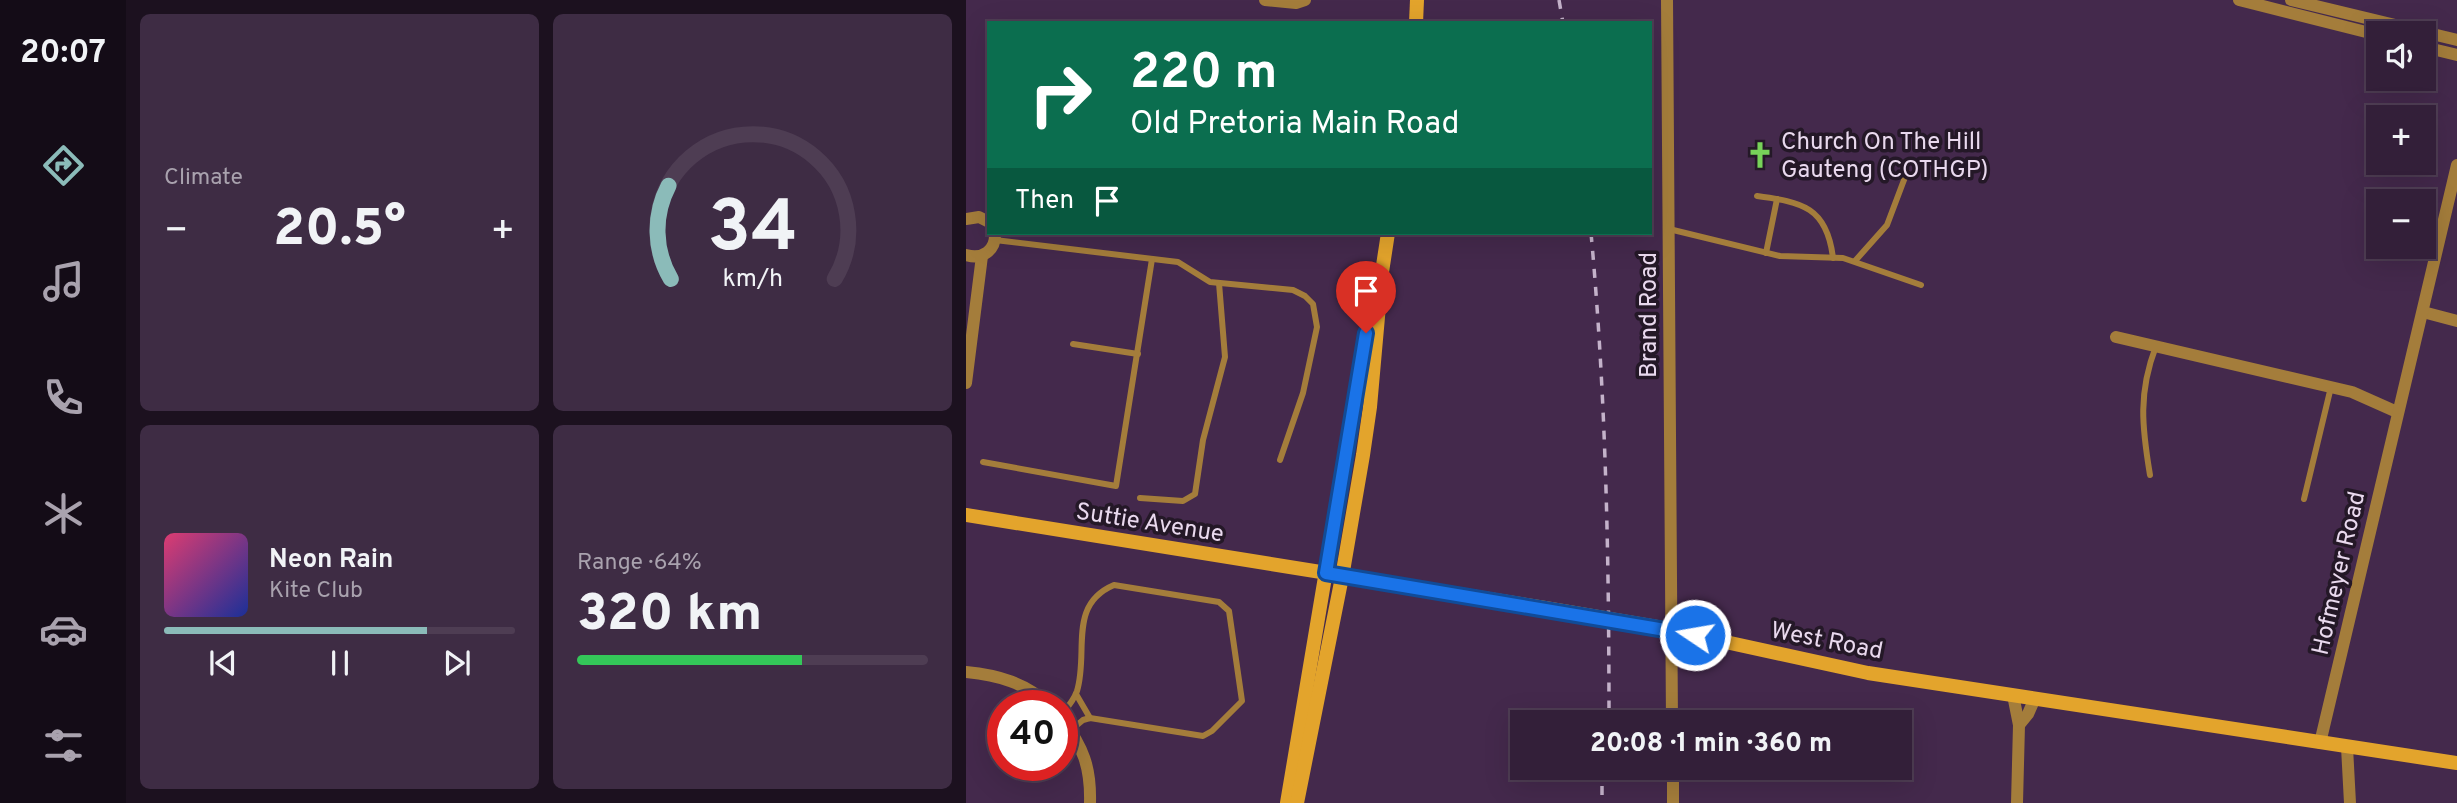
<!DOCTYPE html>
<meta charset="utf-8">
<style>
body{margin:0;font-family:Overpass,sans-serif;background:#3e2c44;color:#f1f3f6;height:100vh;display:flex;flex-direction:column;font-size:26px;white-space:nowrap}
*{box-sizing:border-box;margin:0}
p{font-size:23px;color:#a9a2ae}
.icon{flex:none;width:38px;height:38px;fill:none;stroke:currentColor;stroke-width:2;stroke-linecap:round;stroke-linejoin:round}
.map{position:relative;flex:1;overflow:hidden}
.details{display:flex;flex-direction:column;gap:14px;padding:14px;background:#1c111f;width:840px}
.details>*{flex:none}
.banner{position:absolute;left:21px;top:21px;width:665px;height:214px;border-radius:0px;box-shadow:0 7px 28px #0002,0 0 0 2px #4e3d53;background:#0b6e4f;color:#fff;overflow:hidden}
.buttons{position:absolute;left:1400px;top:21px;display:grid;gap:14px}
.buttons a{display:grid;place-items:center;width:70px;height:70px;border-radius:0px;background:#331f39;box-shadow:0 7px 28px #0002,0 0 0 2px #4e3d53;font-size:35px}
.speed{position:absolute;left:21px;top:690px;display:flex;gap:14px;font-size:35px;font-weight:700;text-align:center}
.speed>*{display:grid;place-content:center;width:91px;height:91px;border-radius:50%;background:#331f39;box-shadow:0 7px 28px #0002,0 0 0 2px #4e3d53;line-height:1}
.speed .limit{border:10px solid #d22;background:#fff;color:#111}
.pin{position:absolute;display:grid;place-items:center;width:60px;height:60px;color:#fff;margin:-72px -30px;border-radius:50% 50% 50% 0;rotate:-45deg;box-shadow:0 0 7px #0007}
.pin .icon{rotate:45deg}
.me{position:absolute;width:77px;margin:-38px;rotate:282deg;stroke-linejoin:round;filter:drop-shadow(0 0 5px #0008)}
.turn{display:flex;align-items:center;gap:24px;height:147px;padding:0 28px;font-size:32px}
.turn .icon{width:91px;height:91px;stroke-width:2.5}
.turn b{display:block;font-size:49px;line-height:60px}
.then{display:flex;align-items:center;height:66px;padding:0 28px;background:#0003;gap:14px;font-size:26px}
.big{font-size:52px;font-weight:800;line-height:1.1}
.details .widget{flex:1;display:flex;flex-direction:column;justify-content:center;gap:10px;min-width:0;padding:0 24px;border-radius:10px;background:#3e2c44}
.details .dial{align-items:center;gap:0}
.dial svg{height:182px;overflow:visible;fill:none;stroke:#4e3d53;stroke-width:7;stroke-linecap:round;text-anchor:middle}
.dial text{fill:#f1f3f6;stroke:none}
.song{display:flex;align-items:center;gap:21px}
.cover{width:84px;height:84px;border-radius:10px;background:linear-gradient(135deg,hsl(340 70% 55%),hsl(230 70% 35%))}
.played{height:7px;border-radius:4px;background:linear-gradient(90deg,#8bbbb9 75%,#4e3d53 75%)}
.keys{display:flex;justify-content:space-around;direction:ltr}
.heat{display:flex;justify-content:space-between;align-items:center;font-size:38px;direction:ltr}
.charge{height:10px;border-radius:5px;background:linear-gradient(90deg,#34c759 64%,#4e3d53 0)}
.details .tiles{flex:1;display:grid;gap:14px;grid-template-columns:repeat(2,1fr)}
.trip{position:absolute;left:544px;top:710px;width:402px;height:70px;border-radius:0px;background:#331f39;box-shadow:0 7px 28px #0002,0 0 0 2px #4e3d53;font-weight:800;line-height:70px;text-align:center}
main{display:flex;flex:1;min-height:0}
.menu{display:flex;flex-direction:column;width:126px;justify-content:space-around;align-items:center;background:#140c17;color:#a9a2ae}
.menu .icon{width:49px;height:49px}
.menu .on{color:#8bbbb9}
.menu b{font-size:32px;color:#f1f3f6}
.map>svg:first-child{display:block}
</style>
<main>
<nav class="menu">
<b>20:07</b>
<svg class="icon on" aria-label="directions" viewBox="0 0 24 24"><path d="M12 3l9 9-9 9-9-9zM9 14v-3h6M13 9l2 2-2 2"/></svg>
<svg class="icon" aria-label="music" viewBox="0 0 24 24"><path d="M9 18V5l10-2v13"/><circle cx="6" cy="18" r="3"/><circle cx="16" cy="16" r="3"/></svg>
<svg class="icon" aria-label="phone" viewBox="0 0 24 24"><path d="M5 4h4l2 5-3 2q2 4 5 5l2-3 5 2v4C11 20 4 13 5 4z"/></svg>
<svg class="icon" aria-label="climate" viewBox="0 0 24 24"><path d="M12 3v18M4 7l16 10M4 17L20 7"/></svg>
<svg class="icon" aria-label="car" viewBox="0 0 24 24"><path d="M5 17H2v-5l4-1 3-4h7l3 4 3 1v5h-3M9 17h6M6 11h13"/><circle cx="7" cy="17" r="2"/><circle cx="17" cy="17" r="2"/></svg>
<svg class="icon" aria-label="filters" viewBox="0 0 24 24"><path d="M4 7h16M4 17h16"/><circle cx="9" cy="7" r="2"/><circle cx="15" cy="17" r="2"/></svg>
</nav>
<section class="details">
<div class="tiles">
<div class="widget"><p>Climate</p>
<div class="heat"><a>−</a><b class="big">20.5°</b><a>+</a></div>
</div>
<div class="widget dial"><svg viewBox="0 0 100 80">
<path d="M14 69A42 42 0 1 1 86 69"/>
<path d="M14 69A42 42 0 0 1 13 28" stroke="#8bbbb9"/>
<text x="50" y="56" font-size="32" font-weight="700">34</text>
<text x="50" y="72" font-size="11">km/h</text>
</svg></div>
<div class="widget">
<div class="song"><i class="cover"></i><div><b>Neon Rain</b><p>Kite Club</p></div></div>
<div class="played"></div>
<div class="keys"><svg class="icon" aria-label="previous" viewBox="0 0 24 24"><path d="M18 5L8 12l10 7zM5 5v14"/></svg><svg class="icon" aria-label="pause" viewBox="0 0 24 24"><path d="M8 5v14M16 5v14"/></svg><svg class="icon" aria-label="next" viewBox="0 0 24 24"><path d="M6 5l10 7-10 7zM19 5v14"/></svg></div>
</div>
<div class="widget"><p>Range · 64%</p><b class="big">320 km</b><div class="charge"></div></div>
</div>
</section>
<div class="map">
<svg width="1491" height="803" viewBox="0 0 1491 803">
<rect width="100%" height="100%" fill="#44294c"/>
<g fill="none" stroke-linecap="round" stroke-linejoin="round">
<g stroke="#a47d3b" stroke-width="6">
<path d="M791,196C836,202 861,207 867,258"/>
<polyline points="703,229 814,256 877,258 955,285"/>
<polyline points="29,240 212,262 244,282 327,290 339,296 347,304 351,327 337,393 314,460"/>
<polyline points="800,253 811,199"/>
<polyline points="889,261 921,225 941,172"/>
<polyline points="107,344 172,354"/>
<polyline points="17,462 150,486 186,259"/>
<path d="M1184,475C1176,427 1172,393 1190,346"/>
<polyline points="174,498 217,501 229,494 237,440 259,357 253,283"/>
<polyline points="1338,499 1365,387"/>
<polyline points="110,694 124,718"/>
<path d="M96,714C102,707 108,700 111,691C123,652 101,605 148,585L253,602L263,611L276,701L246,731L237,736L124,718L117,720L105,730"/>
</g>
<g stroke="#a47d3b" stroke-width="12">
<polyline points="299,0 330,3 339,0"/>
<polyline points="701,0 706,723"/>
<polyline points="1273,0 1412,35"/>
<polyline points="1325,0 1491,40"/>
<polyline points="1458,47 1491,55"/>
<polyline points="0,219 13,217 23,222"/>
<path d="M0,255C17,260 30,250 29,233"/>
<polyline points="1457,312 1491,321"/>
<polyline points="1150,337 1386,392 1431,412"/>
<polyline points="0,383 16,256"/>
<path d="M0,672C32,675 60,683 83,705"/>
<polyline points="1047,695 1053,725 1051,803"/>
<path d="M96,718C117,748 125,766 124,803"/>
<polyline points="1053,725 1062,714 1069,698"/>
<polyline points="1354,743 1491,165"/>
<polyline points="1381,747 1384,803"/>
<polyline points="707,768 707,803"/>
</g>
<g stroke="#e3a42c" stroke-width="14">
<polyline points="450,23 451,0"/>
<polyline points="0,515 579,608"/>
<polyline points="691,627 902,673 1491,763"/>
<polyline points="321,803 400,333 409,293"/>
<polyline points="331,803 376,577 397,455 404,407 416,272 422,233"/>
</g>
<g stroke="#c4b2ca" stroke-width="3.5" stroke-dasharray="9 9" stroke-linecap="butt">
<polyline points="593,0 597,23"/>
<path d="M625,233C640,396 643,559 643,723"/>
<polyline points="636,768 636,803"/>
</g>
<polyline stroke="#e3a42c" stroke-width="14" points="579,608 691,627"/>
</g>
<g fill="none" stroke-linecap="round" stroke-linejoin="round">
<defs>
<polyline id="route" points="400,333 360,573 729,635"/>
</defs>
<use href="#route" stroke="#114b97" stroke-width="18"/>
<use href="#route" stroke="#1a73e8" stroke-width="12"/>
</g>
<defs>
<symbol id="church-bare" viewBox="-9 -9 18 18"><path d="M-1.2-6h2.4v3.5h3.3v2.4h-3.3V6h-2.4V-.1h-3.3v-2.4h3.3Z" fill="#77d259" stroke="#241827" stroke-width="2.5" paint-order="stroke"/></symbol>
</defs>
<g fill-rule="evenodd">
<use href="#church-bare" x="775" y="136" width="38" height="38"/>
</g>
<g text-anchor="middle" stroke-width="7" stroke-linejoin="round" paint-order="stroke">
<g font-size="24" fill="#e9d9ee" stroke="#241827" text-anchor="start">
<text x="815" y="149">Church On The Hill<tspan x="815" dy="28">Gauteng (COTHGP)</tspan></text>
</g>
<g font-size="24" fill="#e9d9ee" stroke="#241827">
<text transform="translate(682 315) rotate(-90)" y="8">Brand Road</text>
<text transform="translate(184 522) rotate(9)" y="8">Suttie Avenue</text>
<text transform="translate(1372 573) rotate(-77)" y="8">Hofmeyer Road</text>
<text transform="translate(861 640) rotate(11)" y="8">West Road</text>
</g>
</g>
</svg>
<div class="buttons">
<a><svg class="icon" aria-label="sound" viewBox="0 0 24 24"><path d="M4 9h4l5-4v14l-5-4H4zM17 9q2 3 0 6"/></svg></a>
<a>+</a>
<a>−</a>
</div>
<div class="speed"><div class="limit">40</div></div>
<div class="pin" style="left:400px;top:333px;background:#d93025"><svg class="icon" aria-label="arrive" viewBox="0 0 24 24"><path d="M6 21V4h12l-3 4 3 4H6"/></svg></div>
<svg class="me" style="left:729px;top:635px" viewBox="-20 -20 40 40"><circle r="17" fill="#1a73e8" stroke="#fff" stroke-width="3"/><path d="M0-11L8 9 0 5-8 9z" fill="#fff"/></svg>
<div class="trip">20:08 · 1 min · 360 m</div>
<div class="banner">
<div class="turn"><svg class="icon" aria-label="right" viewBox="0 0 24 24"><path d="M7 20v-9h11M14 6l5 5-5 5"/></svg><div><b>220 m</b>Old Pretoria Main Road</div></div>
<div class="then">Then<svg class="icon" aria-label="arrive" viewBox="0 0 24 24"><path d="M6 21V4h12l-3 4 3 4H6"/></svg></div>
</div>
</div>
</main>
